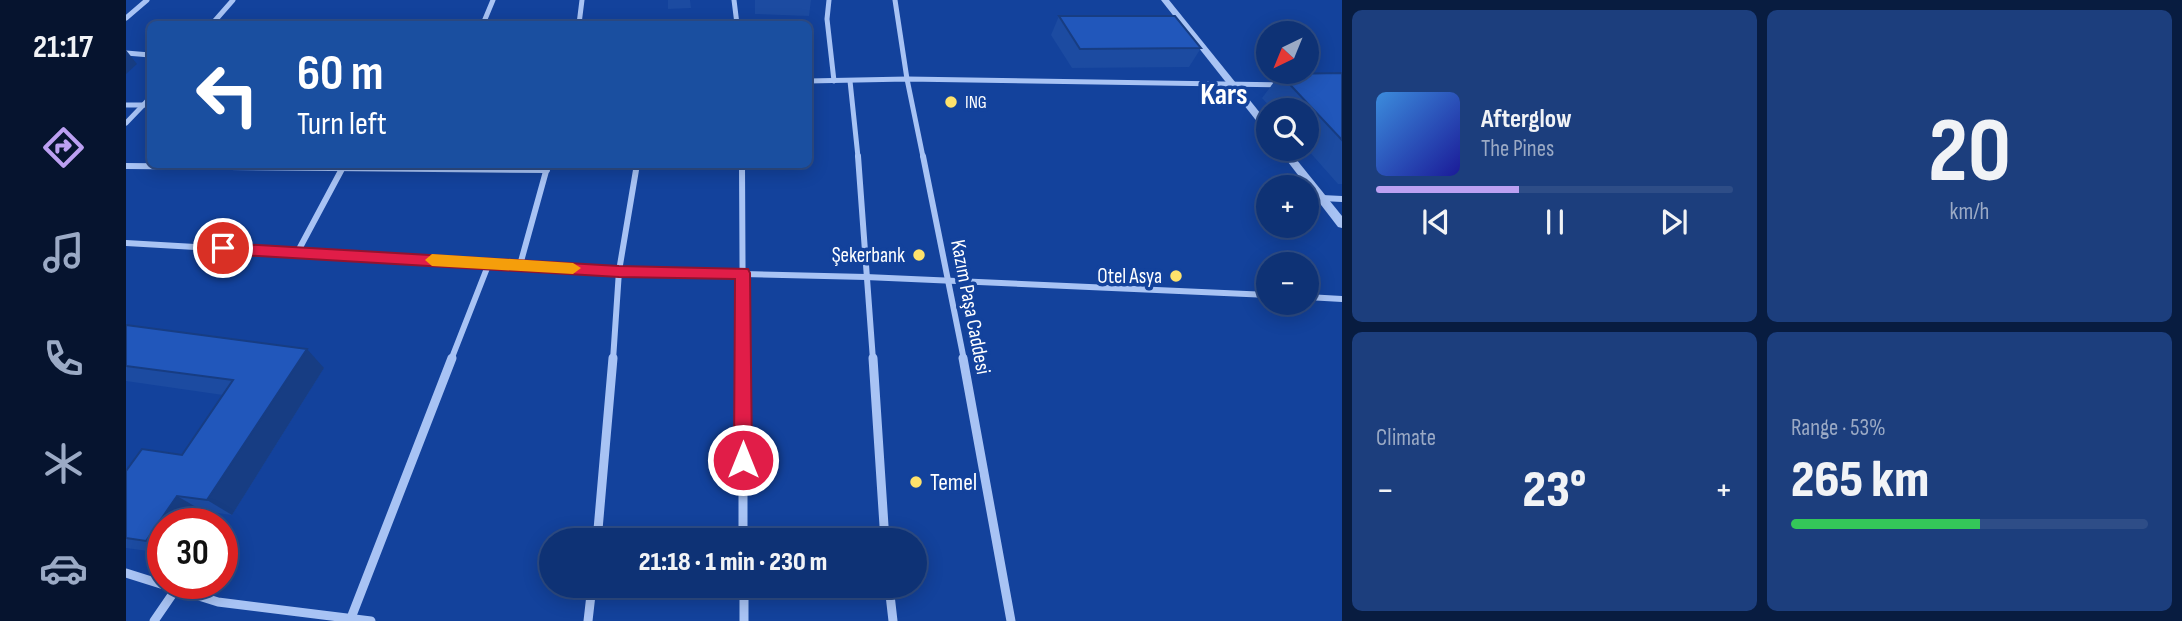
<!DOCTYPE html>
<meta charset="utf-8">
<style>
body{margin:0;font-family:"Sofia Sans Condensed",sans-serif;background:#1c3e7d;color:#f1f3f6;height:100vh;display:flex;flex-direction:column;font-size:26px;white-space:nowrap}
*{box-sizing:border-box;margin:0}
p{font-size:23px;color:#9baac5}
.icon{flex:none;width:38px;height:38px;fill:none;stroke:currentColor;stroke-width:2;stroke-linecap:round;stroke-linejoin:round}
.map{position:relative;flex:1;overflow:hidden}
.drawer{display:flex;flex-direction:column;gap:10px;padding:10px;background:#081c40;width:840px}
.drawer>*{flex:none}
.hud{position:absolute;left:21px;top:21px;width:665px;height:147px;border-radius:10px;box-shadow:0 4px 18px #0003,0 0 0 2px #2e4d87;background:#1a4fa0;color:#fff;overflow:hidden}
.needle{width:46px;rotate:223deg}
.fabs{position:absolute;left:1130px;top:21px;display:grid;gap:14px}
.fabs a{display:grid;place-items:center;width:63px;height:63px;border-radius:50%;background:#0e3275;box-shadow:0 4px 18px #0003,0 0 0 2px #2e4d87;font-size:35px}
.speed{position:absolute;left:21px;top:508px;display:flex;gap:14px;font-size:35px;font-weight:700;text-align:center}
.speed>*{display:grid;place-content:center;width:91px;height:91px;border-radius:50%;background:#0e3275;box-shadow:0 4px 18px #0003,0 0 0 2px #2e4d87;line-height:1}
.speed .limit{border:10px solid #d22;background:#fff;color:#111}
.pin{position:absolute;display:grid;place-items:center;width:60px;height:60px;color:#fff;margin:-30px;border:4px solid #fff;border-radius:50%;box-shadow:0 2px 7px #0007}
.me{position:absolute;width:77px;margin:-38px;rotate:0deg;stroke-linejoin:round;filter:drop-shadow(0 0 5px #0008)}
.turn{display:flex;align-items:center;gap:24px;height:147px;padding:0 35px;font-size:32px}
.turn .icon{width:91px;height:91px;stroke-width:2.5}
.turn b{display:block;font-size:49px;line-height:60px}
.big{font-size:52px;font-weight:800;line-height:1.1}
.drawer .card{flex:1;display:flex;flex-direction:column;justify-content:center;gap:10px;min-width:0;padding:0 24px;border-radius:10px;background:#1c3e7d}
.drawer .dial{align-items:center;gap:0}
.dial b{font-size:91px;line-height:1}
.song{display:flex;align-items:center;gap:21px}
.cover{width:84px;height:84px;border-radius:10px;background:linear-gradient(135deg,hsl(210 70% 55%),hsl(240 70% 35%))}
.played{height:7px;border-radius:4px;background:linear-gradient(90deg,#bca0f2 40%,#2e4d87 40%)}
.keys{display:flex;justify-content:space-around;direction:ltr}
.heat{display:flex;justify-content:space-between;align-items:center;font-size:38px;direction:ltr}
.charge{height:10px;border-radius:5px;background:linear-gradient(90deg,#34c759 53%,#2e4d87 0)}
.drawer .tiles{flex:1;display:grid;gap:10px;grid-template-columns:repeat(2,1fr)}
.trip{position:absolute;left:413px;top:528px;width:388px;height:70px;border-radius:35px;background:#0e3275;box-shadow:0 4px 18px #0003,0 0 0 2px #2e4d87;font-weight:800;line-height:70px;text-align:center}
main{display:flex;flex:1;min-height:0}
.tab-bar{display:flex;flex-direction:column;width:126px;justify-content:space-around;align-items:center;background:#06142f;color:#9baac5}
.tab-bar .icon{width:49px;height:49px}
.tab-bar .active{color:#bca0f2}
.tab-bar b{font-size:32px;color:#f1f3f6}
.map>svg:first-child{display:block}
</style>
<main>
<nav class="tab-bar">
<b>21:17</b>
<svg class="icon active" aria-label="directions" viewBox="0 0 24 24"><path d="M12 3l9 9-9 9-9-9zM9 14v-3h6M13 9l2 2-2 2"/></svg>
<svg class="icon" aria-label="music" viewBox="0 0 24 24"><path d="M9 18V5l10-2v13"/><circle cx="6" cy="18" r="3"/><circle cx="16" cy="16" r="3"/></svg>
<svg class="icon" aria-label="phone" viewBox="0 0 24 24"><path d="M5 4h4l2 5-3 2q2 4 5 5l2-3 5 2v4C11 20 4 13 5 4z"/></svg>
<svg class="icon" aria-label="climate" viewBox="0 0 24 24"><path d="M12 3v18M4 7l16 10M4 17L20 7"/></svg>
<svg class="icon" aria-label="car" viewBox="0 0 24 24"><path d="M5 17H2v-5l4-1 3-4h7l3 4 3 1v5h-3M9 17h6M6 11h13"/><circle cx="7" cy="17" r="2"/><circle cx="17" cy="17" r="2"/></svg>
</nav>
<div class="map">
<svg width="1216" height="621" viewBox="0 0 1216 621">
<rect width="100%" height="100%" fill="#13429c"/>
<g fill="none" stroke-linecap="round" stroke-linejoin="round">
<g stroke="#a8c3f4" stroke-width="5">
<polyline points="608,0 611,24"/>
<polyline points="703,0 701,19 708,81"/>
<polyline points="769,0 781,79 797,157"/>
<polyline points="0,18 21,0"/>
<polyline points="86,24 107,0"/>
<polyline points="357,24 367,0"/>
<polyline points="453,24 456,0"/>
<polyline points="0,53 24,55"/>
<polyline points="682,81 781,79 1154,85"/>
<polyline points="724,81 732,157"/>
<polyline points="0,105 20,105"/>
<polyline points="0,123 24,98"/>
</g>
<g stroke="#a8c3f4" stroke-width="6">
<polyline points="732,156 747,360"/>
<polyline points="797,156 838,360"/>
<polyline points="616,164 617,360"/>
<polyline points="0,166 421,170"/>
<polyline points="1196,198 1216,199"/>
<polyline points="0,243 493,271 740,277 1143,295"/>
<polyline points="171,253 217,167"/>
<polyline points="394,265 422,164"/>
<polyline points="1181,297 1216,299"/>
<polyline points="325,360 363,263"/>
<polyline points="487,360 493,271 511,164"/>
</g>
<g stroke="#a8c3f4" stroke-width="9">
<polyline points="617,358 617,541"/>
<polyline points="747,358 759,541"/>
<polyline points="837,358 885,621"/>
<polyline points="471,541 487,358"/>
<polyline points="0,573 92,602 245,621"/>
<polyline points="618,586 618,621"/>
<polyline points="763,586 767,621"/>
<polyline points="225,618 326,358"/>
<polyline points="28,621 50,589"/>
<polyline points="462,621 466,586"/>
</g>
<g fill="#a8c3f4" fill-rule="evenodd">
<polygon points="1035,0 1043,0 1143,124 1143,134 1140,133"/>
<polygon points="1152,149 1162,149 1216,216 1216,228 1212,227"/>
</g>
</g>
<g fill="#1c4ba1">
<polygon points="542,0 564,0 565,8 542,9"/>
<polygon points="629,0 685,0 683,16 629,14"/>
<polygon points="933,16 1075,48 1063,67 946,68 925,35"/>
<polygon points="1216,73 1216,184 1212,184 1181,149 1181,110 1147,110 1136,98 1154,74"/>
<polygon points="0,325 198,368 106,515 77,511 37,523 37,553 0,548 0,471 56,455 97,395 0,381"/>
</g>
<g fill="#173d83">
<polygon points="0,50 11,64 0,74"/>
<polygon points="181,349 198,368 106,515 81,500"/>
<polygon points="51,496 77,511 69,523 37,523 37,549 20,541"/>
</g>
<g fill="#2157bb" stroke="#173d83" stroke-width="2">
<polygon points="933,16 1049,16 1075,48 954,49"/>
<polygon points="1216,73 1216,140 1154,74"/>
<polygon points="0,325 181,349 81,500 51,496 20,541 0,538 0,471 16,449 56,455 107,380 0,366"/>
</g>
<polygon fill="#e11d48" stroke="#92132f" stroke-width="2" points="97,243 493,266 622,269 624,273 626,460 624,467 617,469 610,467 608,460 609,279 493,277 97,254 90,248"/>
<polygon fill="#f59e0b" points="306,254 447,263 455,268 447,274 306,266 299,260"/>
<g fill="#ffe26b" stroke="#13429c" stroke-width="2.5">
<circle cx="825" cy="102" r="7"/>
<circle cx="793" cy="255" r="7"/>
<circle cx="1050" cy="276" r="7"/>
<circle cx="790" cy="482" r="7"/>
</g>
<g text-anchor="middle" stroke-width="7" stroke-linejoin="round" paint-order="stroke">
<g font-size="18" fill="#fff" stroke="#13429c" text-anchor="start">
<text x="839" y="108">ING</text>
</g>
<g font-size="21" fill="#fff" stroke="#13429c" text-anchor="end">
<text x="779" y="262">Şekerbank</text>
<text x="1036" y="283">Otel Asya</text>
</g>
<g font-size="21" fill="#fff" stroke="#13429c">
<text transform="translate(845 307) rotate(79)" y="7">Kazım Paşa Caddesi</text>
</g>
<g font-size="24" fill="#fff" stroke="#13429c" text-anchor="start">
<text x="804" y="490">Temel</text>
</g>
<g font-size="30" font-weight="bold" fill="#fff" stroke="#13429c">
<text x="1098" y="104">Kars</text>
</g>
</g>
</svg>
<div class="fabs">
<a><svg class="needle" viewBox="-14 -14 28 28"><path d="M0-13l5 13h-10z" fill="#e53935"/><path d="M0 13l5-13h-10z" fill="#9baac5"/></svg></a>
<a><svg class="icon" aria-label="search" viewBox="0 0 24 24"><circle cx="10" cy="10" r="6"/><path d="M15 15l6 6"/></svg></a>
<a>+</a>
<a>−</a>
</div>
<div class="speed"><div class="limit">30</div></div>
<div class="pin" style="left:97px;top:248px;background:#d93025"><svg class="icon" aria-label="arrive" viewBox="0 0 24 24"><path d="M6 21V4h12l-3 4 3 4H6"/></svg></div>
<svg class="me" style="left:617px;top:460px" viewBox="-20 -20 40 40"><circle r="17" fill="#e11d48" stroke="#fff" stroke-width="3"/><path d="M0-11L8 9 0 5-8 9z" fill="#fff"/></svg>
<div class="trip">21:18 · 1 min · 230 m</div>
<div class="hud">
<div class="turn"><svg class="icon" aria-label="left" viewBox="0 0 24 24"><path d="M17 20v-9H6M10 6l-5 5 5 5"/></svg><div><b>60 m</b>Turn left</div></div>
</div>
</div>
<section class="drawer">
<div class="tiles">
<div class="card">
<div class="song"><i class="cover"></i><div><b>Afterglow</b><p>The Pines</p></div></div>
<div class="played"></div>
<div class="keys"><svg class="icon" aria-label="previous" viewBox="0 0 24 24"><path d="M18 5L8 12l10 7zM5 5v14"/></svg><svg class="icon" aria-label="pause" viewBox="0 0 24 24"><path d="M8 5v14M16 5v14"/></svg><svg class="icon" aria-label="next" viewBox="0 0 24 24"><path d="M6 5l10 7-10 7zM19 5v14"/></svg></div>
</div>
<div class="card dial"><b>20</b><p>km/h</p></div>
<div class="card"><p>Climate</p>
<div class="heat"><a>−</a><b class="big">23°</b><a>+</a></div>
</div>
<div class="card"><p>Range · 53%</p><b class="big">265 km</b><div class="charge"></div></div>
</div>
</section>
</main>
